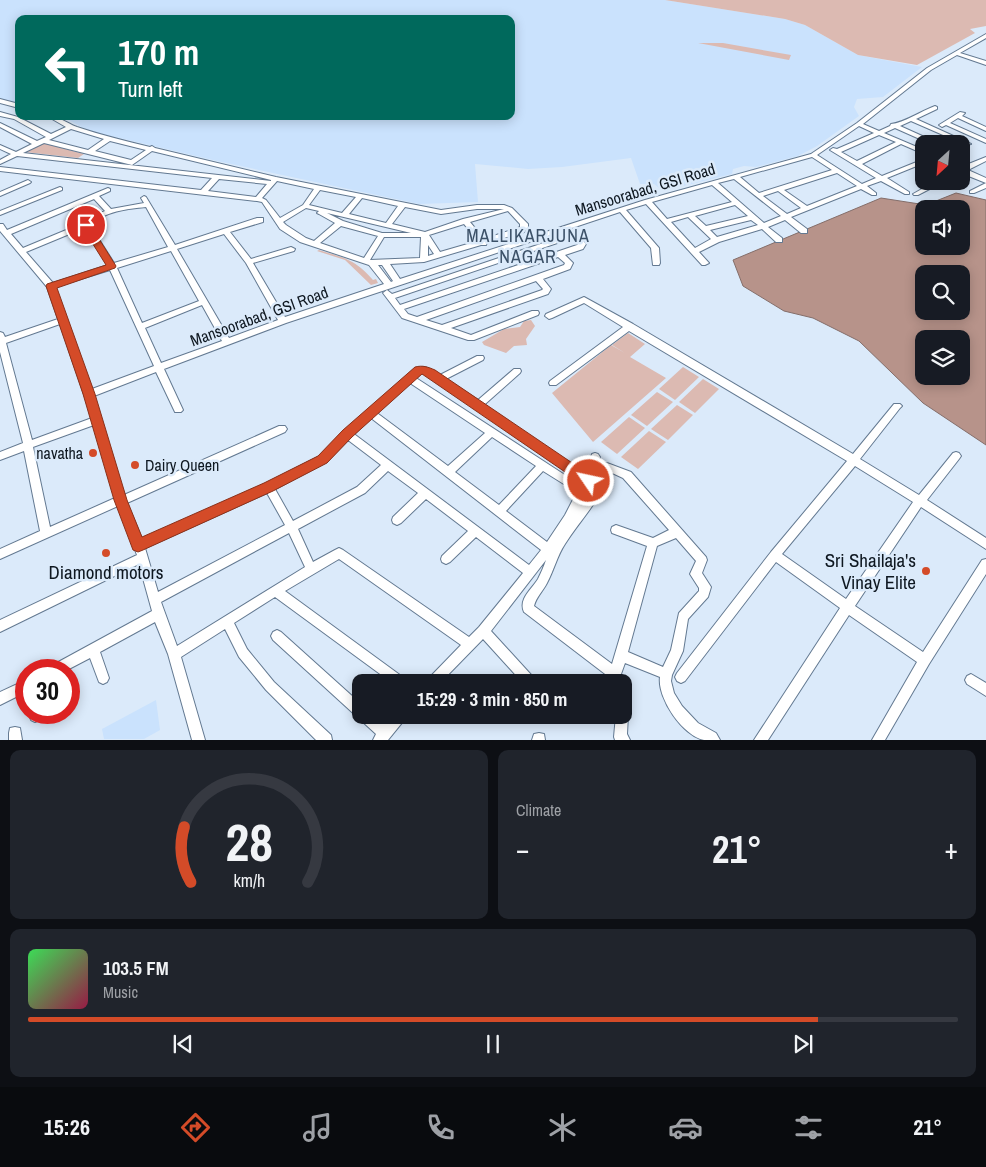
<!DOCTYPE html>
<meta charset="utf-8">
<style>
body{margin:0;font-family:"Archivo Narrow",sans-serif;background:#20242c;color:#f1f3f6;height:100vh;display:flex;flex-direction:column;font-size:19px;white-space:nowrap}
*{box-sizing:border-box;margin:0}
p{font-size:16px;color:#9ea1a6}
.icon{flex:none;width:28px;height:28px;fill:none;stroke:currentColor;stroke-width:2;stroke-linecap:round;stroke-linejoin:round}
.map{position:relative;height:740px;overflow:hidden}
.side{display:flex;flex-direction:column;gap:10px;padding:10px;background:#0d0f14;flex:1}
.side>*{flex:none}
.top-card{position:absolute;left:15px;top:15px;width:500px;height:105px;border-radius:10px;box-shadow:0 2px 12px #0003;background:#00695c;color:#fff;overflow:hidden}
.needle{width:32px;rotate:206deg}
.fabs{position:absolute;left:915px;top:135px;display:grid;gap:10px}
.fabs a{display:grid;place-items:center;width:55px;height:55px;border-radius:10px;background:#171b24;box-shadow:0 2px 12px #0003;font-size:25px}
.speed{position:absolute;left:15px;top:659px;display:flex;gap:10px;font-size:25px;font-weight:700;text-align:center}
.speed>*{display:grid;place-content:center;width:65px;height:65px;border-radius:50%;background:#171b24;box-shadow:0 2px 12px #0003;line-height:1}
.speed .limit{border:8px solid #d22;background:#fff;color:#111}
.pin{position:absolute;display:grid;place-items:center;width:42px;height:42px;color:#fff;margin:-21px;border:2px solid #fff;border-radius:50%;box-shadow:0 1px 5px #0007}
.me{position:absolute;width:55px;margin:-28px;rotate:304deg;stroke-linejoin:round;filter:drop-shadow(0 0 4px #0008)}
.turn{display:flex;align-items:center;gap:18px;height:105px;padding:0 20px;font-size:22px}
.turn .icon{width:65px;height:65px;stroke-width:2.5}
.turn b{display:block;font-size:35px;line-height:42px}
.big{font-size:38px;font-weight:700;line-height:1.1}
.side .widget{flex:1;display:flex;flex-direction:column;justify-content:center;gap:8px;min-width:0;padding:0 18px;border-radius:10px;background:#20242c}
.side .dial{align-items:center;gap:0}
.dial svg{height:130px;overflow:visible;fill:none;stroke:#363941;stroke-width:7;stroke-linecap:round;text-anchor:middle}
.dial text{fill:#f1f3f6;stroke:none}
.song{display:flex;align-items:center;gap:15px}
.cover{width:60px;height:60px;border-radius:8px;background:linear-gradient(135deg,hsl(130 70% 55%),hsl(340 70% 35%))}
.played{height:5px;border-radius:2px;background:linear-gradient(90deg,#d44b28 85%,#363941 85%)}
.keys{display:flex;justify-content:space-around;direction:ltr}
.heat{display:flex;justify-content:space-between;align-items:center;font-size:28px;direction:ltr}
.side .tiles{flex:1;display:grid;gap:10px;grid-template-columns:1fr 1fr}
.widget:last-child{grid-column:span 2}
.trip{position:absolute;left:352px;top:674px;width:280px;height:50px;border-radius:10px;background:#171b24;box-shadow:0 2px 12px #0003;font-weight:700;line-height:50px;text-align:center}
.dock{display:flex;height:80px;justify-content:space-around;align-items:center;background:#090b0e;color:#9ea1a6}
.dock .icon{width:35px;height:35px}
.dock .current{color:#d44b28}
.dock b{font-size:22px;color:#f1f3f6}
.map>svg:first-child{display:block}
</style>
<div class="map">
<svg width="986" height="740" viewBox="0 0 986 740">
<rect width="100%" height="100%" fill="#dbeafa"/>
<g fill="#cae2fd">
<polygon points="0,0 665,0 785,19 805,25 858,55 922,67 883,97 857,99 854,107 859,116 817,146 798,156 756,167 744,166 733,169 732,174 663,191 654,184 640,184 631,158 562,167 528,169 475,164 478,202 419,204 217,161 98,133 85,129 61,116 511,116 511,19 19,19 19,103 0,99"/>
<polygon points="156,700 160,730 144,739 104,739 102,729"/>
</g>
<g fill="#dcbab2">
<polygon points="665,0 986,0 986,26 970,29 975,33 917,65 858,55 805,25 785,19"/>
<polygon points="698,43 723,43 791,55 789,60"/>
<polygon points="43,143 84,154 78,158 25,152"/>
<path d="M319,250C344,258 355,259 373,280L376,279L378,283L371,285L345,260L317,251Z"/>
<polygon points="531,320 535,326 526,339 527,345 514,346 506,353 484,345 482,342 504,329 520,327 524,321"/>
<polygon points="628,333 645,344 630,357 666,378 593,442 552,393 611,345 625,353 612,345"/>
<polygon points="683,367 699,377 675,400 659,389"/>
<polygon points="703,379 719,389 695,413 679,402"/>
<polygon points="657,392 673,402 647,426 631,415"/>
<polygon points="677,405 693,415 668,440 651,429"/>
<polygon points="629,417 645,428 617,454 601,442"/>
<polygon points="649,431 666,442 638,469 621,457"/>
</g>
<path fill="#b7938a" stroke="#846e6a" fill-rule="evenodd" d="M956,193L986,200V445L923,403L859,341L813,318L784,311L743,286L733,260L881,198L926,205ZM924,209H961V246H924ZM924,274H961V311H924ZM924,339H961V376H924Z"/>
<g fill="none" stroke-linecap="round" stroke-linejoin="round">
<defs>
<g id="minor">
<path d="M986,34V38L960,53L986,61V65L957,55L931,70L863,124L879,131L890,126L891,124C904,123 921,111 935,106L937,107V109L916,119L971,144L966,145L911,121L900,126L940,144H931L895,128L884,133L924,150V154L901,144L862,164L882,176L924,159V163L887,178L909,192V194H905L881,181L867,186L876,193V195H872L861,189L791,217L807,229V233H801L785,220L768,227L782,238V242H776L762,229L719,242L699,252L709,263L705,265H702L646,204L626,210L659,248L660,263L659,265H653L651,248L620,212L286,323L164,369L183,410L181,412H175L156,372L94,396L124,495L279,426H285L287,429L285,432L127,503L142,539L265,484L320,456L344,431L416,368L425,367L440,375L477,356H483L484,358L483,360L446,379L478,400L514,369H520L521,371L520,373L484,405L585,473L592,454L595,453L598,454L600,457L593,479L594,481L591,485L581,506L595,485L604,464L607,463L631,472L706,557L707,560L702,573L711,587L708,597L688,619L683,651L672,675L671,681L674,693L682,706L698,723L716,733L720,740C715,740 709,740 704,740C683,736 657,698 660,677L625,663L621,674L622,682H610L609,677L524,612C518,599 532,589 538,579C541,573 544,566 546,560L491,631L534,678L536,682H522L483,639L441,682H427L429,678L461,645L339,559L285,591L404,678L406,682H391L275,597L234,623L247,649L274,682L331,735L332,740H316L266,690L239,657L225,629L181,657L205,740H192L168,654L155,622L100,652L109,678L107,682L103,684L99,682L90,658L67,670H49L51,666L152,611L139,564L0,632V620L137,555L118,506L0,559V549L40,531L24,451L0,460V452L23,443L0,352V332L3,333L5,337L58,319L47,287L0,231V224H3L7,230L108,188L110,189V191L99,196L111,209L144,203L141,198L144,196L146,197L175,245L257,218H263V222L230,232L251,259L291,247L295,249L294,251L253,263L285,317L384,284L369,265L300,242L280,229L262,202L257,201L0,171V167L201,190L212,178L17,156L0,164V160L11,154L0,149V145L16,152L32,144L0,127V123L37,141L46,137L14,119L0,116V112L18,117L51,134L66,127L47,116C59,116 66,123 77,127C101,135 125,141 150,147L152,146L155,148L276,177L441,210L477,205H504L512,208L528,224V227L524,232L487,243L486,245H481L424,262L390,264L400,279L645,200L811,154L857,123L927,68ZM859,126L874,133L837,149L833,148L830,150L876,178L862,184L817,155ZM71,129L104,139L88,150L49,140ZM879,135L896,142L857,161L841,152ZM110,141L146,150L131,160L95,151ZM44,143L132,165L152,151L271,180V181L23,153ZM812,157L832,170L759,193L740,177ZM837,173L857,186L807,206L784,190ZM219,179L267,184L256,197L208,191ZM734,179L781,216L764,223L718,183ZM277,181L314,189L303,205L280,218L266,200L262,198ZM712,185L732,202L667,219L652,202ZM320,190L356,197L342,213L309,205ZM778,191L801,208L787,214L763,196ZM362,198L398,206L386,223L349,214ZM94,199L105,211L90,218L83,223L23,248L11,234ZM735,205L748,216L706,226L695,216ZM146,207L168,247L114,263L90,225C106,211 126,209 146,207ZM405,207L441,214L477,209H504L463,219L425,232L392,224ZM306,208L319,211L317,213L319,214L335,223L314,241L306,238L286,225L283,222ZM508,211L520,224V227L518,228L484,239L470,222ZM327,213L411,233H382L343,221ZM688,217L711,239L695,248L671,222ZM751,220L758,225L717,237L710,230ZM464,224L478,241L440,252L429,235ZM341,226L378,236L364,258L320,243ZM84,228L108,265L53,283L26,252ZM224,234L246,263L278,320L229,338L177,249ZM384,237H421L420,258L370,260ZM428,245L434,254L428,256ZM171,251L199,301L142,323L117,268ZM378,265H382L393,281L391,282ZM110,270L154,366L92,389L55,287ZM202,305L222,341L161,363L145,328ZM60,324L92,418L32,440L6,343ZM421,373L428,375L582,482L565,515L547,542L506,511L543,471L567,486L571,485L572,482L571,479L416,378ZM410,383L485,433L448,466L377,413ZM371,418L541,550L529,565L354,434ZM94,425L115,498L50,527L33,447ZM492,437L536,466L499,505L455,472ZM348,440L381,465L357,487L293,521L275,489L326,462ZM388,471L418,493L393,517L392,520L393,523L397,525L401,523L426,499L468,531L442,556L441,559L442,562L446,564L450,562L476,537L523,573L479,627L469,637L343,550L339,548L335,550L313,562L298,529L365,493ZM610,472L623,478L669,530L653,538L616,525L612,527L611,530L612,533L647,546L612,664L534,606C536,597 543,591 547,583C554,570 557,556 565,544C580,520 601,500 610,472ZM267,493L285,525L158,592L145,548ZM289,533L305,567L177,646L161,602ZM676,538L696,561L690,574L699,588V591L679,613L671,650L663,667L628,652L657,546Z"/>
<polygon points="0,99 19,104 19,108 0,103"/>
<polygon points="960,112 965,113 962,116 986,127 986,131 958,118 950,123 986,139 986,143 946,125 942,127 939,125"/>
<polygon points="986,157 986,161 968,170 986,178 986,188 974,193 970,193 970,191 986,183 961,173 961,167"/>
<polygon points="28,180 31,182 30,183 0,196 0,192"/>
<polygon points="936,181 945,181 918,195 914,195 913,194"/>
<polygon points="60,187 62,188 62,190 0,215 0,211"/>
<path d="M573,233H576L586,244L583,249L565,255L573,263L570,269L543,279L551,289L548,294L451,328L471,335L532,311H538L539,313L538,315L474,340H468L402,318L383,293L387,290L392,294ZM572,238L578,244L577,245L400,305L395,298ZM558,257L565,263L564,265L417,317L408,314L404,309ZM536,281L543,289L542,290L442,325L426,320Z"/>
<path d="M584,297L633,324L853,454L894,404H900L902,406L900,408L860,459L919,495L953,453L956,452L959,453L961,456L959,459L927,500L986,538V549L921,507L855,606L923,652L982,560L986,559V574L929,664L885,740H872L917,662L849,615L768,740H754L840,608L776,562L685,681L681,683L677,681L675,677L677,673L771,552L847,461L629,331L556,385H550L549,383L550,381L623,327L584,303L552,318L549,319L545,316L546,314ZM855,466L913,502L846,599L782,554Z"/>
<polygon points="277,630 281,632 361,704 361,715 374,715 385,724 393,715 407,715 405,719 388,740 373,740 376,734 273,640 271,636 273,632"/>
<polygon points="971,674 986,683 986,696 967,684 965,680 967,676"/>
<polygon points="26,680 26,692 0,705 0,692"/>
<polygon points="624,709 626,711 628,715 627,734 630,740 615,740 614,737 616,715 624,715"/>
<polygon points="28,712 40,712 41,716 39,720 35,722 31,720"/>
<polygon points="15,727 20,728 22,740 9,740 9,733 10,728"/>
<polygon points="539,733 544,734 545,740 532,740 534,734"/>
</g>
</defs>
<use href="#minor" stroke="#637991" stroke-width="2"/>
<use href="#minor" fill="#fff" fill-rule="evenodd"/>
</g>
<path fill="#d44b28" stroke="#8a311a" d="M86,222L89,223L116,266L115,268L57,288L95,394L127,500L142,537L264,483L318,456L343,430L415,367C423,365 428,367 435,370L593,477L595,481L593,485L589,486L584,485L422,374L352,437L327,463L273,491L143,550L138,552L133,550L114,500L83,394L46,286L47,284L106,265L81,225Z"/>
<g fill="#d44b28" stroke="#dbeafa" stroke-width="2">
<circle cx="93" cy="453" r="5"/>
<circle cx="135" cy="465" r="5"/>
<circle cx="106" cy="553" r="5"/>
<circle cx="926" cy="571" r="5"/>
</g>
<g text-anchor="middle" stroke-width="5" stroke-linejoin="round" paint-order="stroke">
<g font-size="16" fill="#0e1720" stroke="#dbeafa">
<text transform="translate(645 189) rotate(-17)" y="6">Mansoorabad, GSI Road</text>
<text transform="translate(259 316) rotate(-20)" y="6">Mansoorabad, GSI Road</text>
</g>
<g font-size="16" fill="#0e1720" stroke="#dbeafa" text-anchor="end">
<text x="83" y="459">navatha</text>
<text x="145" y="471" text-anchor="start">Dairy Queen</text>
</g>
<g font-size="18" letter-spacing="1" fill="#3c5168" stroke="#dbeafa">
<text x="528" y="242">MALLIKARJUNA<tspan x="528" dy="21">NAGAR</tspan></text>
</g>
<g font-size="19" fill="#0e1720" stroke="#dbeafa" text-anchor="end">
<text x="916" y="567">Sri Shailaja's<tspan x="916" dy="22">Vinay Elite</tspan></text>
<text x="106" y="579" text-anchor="middle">Diamond motors</text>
</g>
</g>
</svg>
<div class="fabs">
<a><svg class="needle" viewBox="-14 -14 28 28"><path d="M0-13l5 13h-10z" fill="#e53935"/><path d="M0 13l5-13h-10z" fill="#9ea1a6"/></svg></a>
<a><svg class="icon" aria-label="sound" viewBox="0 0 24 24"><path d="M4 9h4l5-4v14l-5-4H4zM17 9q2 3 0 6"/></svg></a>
<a><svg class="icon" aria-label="search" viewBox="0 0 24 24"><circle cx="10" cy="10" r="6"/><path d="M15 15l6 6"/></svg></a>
<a><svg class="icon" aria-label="layers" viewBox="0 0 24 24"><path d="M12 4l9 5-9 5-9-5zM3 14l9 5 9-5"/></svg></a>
</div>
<div class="speed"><div class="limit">30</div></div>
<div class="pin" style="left:86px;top:225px;background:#d93025"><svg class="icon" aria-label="arrive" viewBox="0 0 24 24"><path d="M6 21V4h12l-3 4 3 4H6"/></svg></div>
<svg class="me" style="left:589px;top:481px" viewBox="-20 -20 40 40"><circle r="17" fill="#d44b28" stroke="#fff" stroke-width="3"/><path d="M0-11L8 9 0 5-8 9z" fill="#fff"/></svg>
<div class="trip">15:29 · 3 min · 850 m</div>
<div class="top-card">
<div class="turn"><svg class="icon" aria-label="left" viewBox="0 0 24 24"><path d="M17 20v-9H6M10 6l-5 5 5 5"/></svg><div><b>170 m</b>Turn left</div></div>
</div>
</div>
<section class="side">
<div class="tiles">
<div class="widget dial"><svg viewBox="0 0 100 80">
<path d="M14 69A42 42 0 1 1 86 69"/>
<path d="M14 69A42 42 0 0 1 10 35" stroke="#d44b28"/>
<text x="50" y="56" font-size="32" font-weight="700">28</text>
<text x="50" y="72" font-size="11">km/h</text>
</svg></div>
<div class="widget"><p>Climate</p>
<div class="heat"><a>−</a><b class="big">21°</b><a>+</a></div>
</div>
<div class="widget">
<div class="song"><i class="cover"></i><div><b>103.5 FM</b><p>Music</p></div></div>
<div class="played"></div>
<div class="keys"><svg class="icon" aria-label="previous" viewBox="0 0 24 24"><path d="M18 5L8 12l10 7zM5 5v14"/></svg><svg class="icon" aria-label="pause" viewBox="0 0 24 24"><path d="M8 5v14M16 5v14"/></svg><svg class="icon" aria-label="next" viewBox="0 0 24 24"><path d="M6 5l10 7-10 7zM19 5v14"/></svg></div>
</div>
</div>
</section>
<nav class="dock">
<b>15:26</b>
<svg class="icon current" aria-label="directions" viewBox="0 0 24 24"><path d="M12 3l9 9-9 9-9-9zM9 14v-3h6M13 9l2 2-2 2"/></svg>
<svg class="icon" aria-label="music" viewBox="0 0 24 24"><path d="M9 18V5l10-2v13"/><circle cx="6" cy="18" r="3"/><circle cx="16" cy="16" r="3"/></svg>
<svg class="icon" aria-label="phone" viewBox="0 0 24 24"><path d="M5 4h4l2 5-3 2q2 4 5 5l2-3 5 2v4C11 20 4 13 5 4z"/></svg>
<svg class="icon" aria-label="climate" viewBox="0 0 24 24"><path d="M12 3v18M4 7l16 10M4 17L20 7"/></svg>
<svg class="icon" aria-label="car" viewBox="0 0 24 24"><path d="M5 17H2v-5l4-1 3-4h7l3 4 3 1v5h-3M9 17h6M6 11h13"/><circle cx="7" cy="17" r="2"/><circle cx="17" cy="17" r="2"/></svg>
<svg class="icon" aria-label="filters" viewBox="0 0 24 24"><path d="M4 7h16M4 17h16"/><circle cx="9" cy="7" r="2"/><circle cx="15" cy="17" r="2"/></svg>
<b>21°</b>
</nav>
